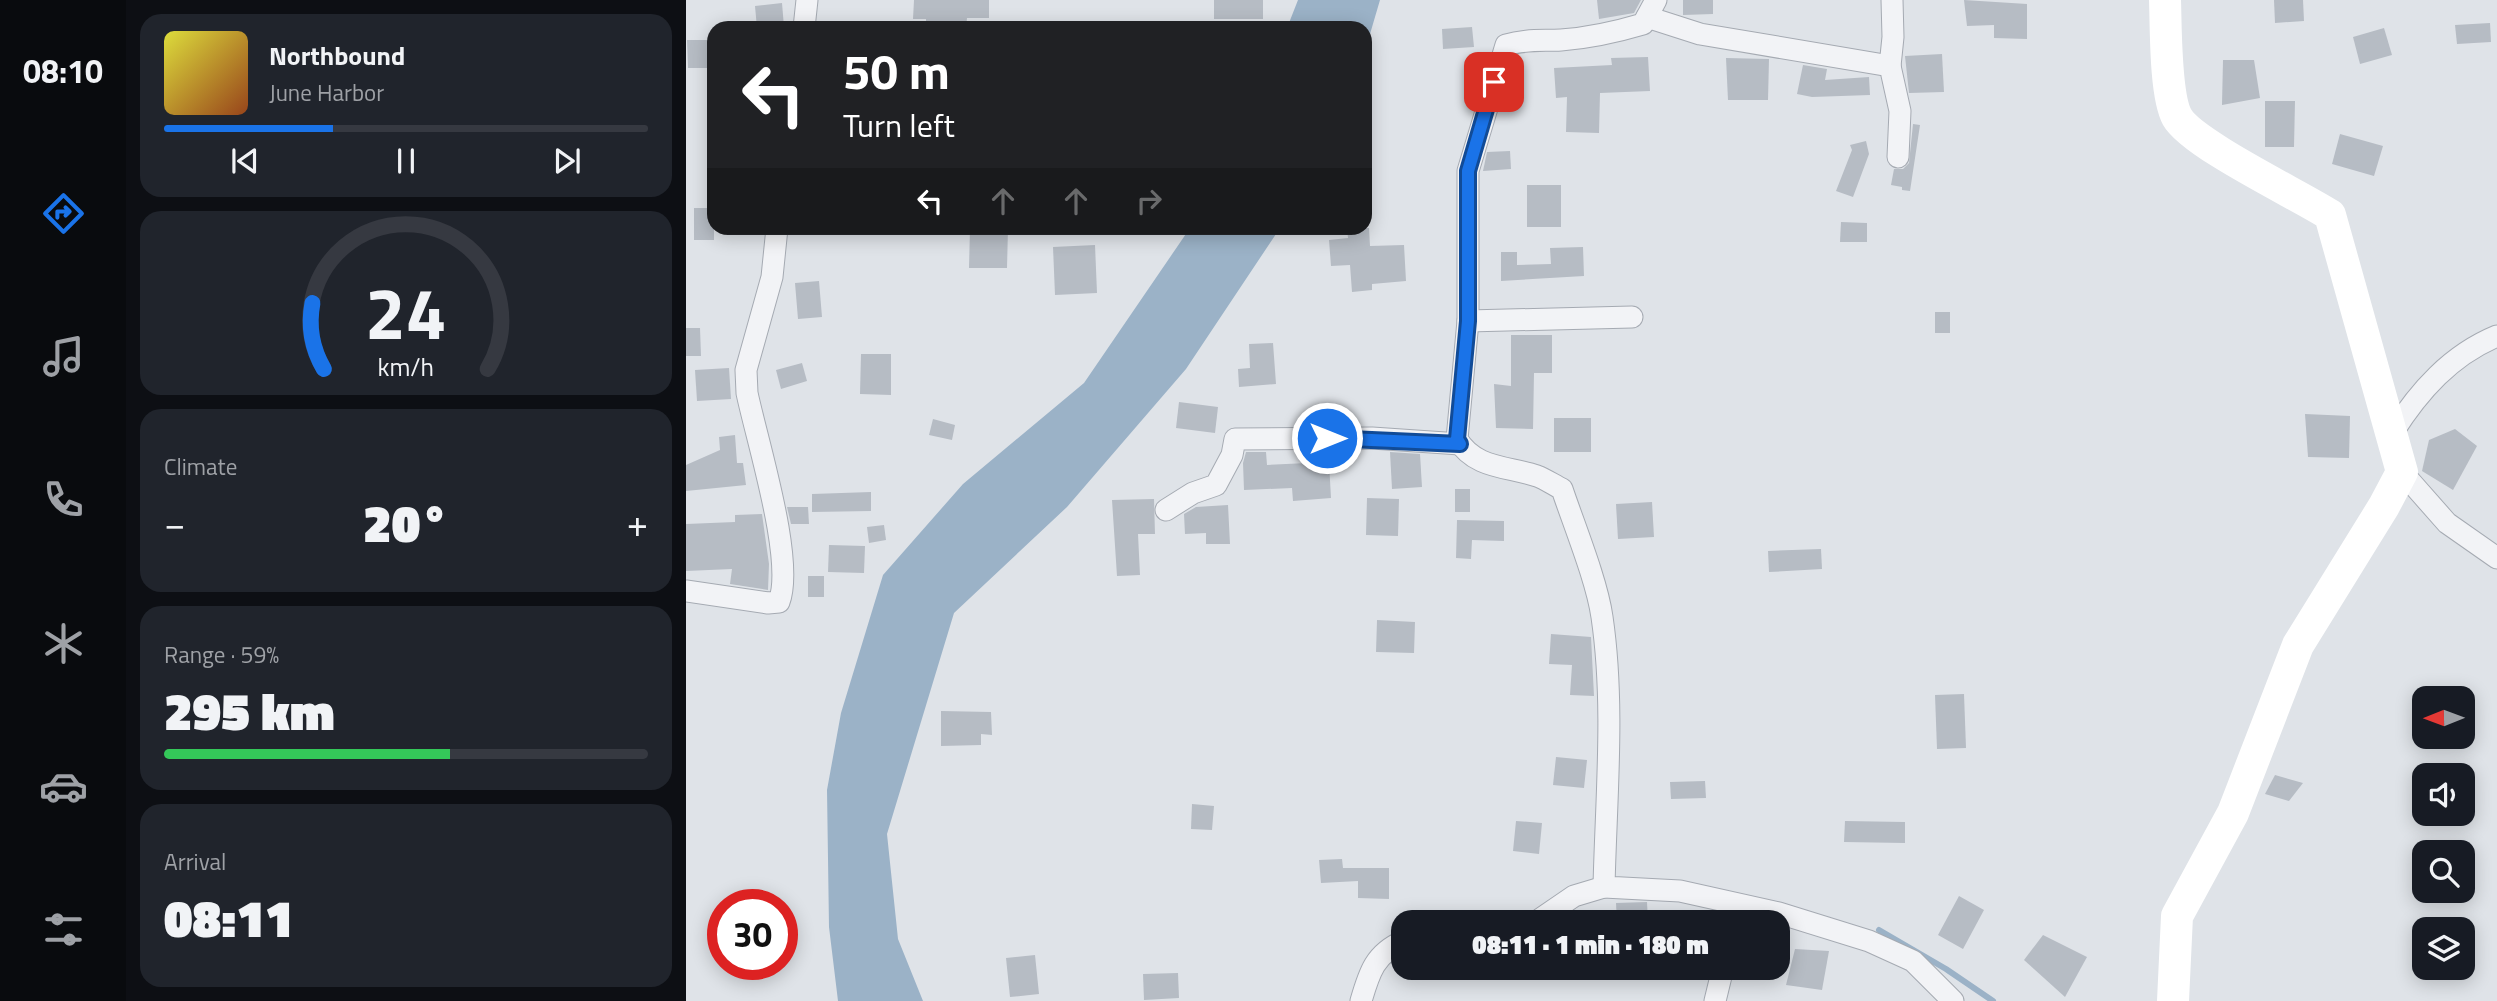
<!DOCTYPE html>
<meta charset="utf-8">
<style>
body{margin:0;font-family:"Titillium Web",sans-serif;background:#20242c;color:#f1f3f6;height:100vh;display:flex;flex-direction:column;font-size:26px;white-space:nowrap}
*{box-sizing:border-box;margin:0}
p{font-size:23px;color:#9ea1a6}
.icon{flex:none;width:38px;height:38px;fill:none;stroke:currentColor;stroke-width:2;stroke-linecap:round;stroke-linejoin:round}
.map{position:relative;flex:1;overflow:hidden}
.panel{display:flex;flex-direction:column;gap:14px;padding:14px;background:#0d0f14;width:560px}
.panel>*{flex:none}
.top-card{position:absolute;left:21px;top:21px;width:665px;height:214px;border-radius:21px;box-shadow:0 4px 18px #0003;background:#202124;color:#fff;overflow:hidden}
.needle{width:46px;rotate:269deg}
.controls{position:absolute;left:1726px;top:686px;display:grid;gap:14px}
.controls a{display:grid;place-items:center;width:63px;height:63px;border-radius:14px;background:#171b24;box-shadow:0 4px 18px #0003;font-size:35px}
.speed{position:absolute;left:21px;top:889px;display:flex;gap:14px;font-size:35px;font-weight:700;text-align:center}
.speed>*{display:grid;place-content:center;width:91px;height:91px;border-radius:50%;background:#171b24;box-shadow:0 4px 18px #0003;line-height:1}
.speed .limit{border:10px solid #d22;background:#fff;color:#111}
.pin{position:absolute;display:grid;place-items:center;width:60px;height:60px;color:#fff;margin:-30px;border-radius:14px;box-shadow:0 4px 10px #0006}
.me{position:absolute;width:77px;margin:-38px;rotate:90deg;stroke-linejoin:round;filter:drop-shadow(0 0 5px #0008)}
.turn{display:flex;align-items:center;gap:24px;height:147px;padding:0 21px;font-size:32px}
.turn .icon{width:91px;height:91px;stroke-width:2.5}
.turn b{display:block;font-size:49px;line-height:60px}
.lanes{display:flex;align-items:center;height:66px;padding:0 21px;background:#0003;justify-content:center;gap:35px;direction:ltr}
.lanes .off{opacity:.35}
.big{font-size:52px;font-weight:800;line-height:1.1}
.panel .widget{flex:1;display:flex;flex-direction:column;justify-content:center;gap:10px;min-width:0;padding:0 24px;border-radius:21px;background:#20242c}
.panel .dial{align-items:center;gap:0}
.dial svg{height:182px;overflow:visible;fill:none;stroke:#363941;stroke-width:7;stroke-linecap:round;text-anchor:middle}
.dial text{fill:#f1f3f6;stroke:none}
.song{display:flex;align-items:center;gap:21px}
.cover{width:84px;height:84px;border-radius:10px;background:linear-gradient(135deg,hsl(60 70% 55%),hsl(20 70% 35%))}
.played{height:7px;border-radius:4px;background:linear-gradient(90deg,#1a73e8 35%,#363941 35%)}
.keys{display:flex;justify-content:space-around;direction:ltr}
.heat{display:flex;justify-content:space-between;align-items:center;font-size:38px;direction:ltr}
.charge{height:10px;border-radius:5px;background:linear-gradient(90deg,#34c759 59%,#363941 0)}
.trip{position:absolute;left:705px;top:910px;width:399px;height:70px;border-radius:21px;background:#171b24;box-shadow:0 4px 18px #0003;font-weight:800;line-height:70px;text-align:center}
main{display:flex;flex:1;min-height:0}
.tabs{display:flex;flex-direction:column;width:126px;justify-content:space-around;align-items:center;background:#090b0e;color:#9ea1a6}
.tabs .icon{width:49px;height:49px}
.tabs .selected{color:#1a73e8}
.tabs b{font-size:32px;color:#f1f3f6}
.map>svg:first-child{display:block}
</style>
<main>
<nav class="tabs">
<b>08:10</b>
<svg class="icon selected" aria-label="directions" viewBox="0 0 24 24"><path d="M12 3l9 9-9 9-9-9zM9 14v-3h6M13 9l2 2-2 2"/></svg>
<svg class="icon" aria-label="music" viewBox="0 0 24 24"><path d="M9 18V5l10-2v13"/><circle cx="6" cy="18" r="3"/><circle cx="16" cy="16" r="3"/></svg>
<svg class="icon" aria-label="phone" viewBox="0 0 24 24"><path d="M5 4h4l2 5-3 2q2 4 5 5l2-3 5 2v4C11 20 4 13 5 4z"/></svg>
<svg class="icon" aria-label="climate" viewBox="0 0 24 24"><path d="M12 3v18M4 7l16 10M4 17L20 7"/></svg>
<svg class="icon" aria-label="car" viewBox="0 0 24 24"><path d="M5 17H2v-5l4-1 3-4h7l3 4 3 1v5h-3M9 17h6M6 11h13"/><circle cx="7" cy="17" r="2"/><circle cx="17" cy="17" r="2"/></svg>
<svg class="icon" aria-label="filters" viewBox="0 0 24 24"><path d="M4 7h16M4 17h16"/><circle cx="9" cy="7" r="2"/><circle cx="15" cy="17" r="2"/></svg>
</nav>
<section class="panel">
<div class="widget">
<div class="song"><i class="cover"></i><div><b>Northbound</b><p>June Harbor</p></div></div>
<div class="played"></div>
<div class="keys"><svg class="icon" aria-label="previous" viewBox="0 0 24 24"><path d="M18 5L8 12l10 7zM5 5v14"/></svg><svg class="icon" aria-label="pause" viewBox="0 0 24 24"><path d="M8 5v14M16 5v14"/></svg><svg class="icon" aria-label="next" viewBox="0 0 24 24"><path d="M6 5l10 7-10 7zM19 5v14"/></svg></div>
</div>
<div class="widget dial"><svg viewBox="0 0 100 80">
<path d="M14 69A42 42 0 1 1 86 69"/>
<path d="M14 69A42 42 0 0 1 9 40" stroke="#1a73e8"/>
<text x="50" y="56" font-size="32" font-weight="700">24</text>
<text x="50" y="72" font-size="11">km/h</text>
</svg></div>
<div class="widget"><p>Climate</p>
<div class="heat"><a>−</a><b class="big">20°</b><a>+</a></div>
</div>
<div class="widget"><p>Range · 59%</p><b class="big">295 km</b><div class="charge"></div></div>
<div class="widget"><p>Arrival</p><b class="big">08:11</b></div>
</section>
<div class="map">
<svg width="1811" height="1001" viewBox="0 0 1811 1001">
<rect width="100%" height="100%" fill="#dfe3e8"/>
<g fill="#9bb2c7">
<polygon points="612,0 694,0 679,51 679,28 601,28"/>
<polygon points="504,228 594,228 500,369 381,507 268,613 201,834 212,939 237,1001 152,1001 143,927 141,790 155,713 197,575 277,484 398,383"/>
</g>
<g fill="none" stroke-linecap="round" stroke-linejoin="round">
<polyline stroke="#9bb2c7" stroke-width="6" points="1193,930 1260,969 1307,1001"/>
</g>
<g fill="#b6bcc4">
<polygon points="228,0 303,0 303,18 281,18 280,28 240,28 240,19 227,19"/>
<rect x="528" y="0" width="49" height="19"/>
<polygon points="911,0 955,0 948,13 913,19"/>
<polygon points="997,0 1027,0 1027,14 997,15"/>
<polygon points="1278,0 1341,4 1341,39 1308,38 1308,25 1281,26"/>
<polygon points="1588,0 1617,0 1618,21 1589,23"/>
<polygon points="96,3 98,27 71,28 69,6"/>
<polygon points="1804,23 1805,42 1771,44 1769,25"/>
<polygon points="786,27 788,47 757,49 756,29"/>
<polygon points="1698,28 1706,55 1674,64 1667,37"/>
<polygon points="1,40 26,40 26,68 2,68"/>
<polygon points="1256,54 1258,92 1223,93 1219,56"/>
<polygon points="962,57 964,91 914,93 913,133 880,132 881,97 870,98 868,68 926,65 925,58"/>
<polygon points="1040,58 1083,59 1082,100 1042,100"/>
<polygon points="1537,60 1568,60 1574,98 1536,105"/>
<polygon points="1117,65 1141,69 1139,80 1183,77 1184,95 1126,97 1111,94"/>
<polygon points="1579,101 1609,101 1608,147 1579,147"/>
<polygon points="1227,124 1234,125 1224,191 1216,190 1216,187 1205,185 1208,169 1217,169 1223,163"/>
<polygon points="1654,134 1697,146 1688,176 1646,164"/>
<polygon points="1180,141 1183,154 1167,197 1150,191 1166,150 1164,145"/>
<polygon points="824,151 825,169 797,171 801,152"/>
<rect x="841" y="185" width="34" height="42"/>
<rect x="8" y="208" width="20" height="32"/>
<polygon points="1155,222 1181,223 1181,242 1154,242"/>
<polygon points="284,228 322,228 321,268 283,268"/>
<polygon points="661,228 683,228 684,246 718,245 720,281 686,284 686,290 666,292 664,265 645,266 643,240 662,238"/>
<polygon points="409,245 411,293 369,295 367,247"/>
<polygon points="897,247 898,276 815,281 815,252 831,252 831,265 865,264 864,248"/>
<polygon points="133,281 136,317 112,319 109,283"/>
<rect x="1249" y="312" width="15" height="21"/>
<polygon points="0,328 14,328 15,356 0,356"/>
<polygon points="825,335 866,335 866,373 848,373 847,429 810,428 808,384 825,386"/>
<polygon points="587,343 590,384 553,387 552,369 564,368 563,344"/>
<polygon points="175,354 205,354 205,395 174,394"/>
<polygon points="116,363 121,381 95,389 90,370"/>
<polygon points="43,368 45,399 11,401 9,370"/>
<polygon points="493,402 532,407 529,433 490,428"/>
<polygon points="1619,414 1664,416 1663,458 1622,457"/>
<rect x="868" y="418" width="37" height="34"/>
<polygon points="247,419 269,425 266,440 243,435"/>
<polygon points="1769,429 1791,446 1767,490 1736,471 1743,440"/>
<polygon points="49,435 51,463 57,463 60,485 0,491 0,465 34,450 33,437"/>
<polygon points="560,452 580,452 581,465 643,462 645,498 607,501 606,488 558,490 557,463"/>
<polygon points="704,452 734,454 736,487 706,489"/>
<rect x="769" y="489" width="15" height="23"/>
<polygon points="185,492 185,511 126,512 126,494"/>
<polygon points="681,498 713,499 712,536 680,535"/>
<polygon points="468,499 469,534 452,534 454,575 431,576 426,500"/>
<polygon points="966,502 968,537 932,539 930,504"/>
<polygon points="542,505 544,544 520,544 520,533 499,534 498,514 510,507"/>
<polygon points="101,507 122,507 123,524 105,524"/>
<polygon points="76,514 83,564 82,590 44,584 46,569 0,571 0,524 49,522 49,515"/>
<polygon points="771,520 818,521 818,541 786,540 785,559 770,558"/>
<polygon points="198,525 200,540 183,543 181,527"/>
<polygon points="143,545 179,546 178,573 142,572"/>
<polygon points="1135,549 1136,569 1083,572 1082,551"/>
<rect x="122" y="576" width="16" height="21"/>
<polygon points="691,620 729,622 728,653 690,652"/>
<polygon points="865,634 905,637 908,696 884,695 886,665 863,664"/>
<polygon points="1278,694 1280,748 1251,749 1249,695"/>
<polygon points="255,711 305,712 306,735 295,734 295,745 255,746"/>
<polygon points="870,757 901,760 898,788 867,785"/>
<polygon points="1589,775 1617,783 1603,801 1579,794"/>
<polygon points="1019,781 1020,798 985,799 984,782"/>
<polygon points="506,804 528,806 526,830 505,829"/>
<polygon points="830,821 856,823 853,854 827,851"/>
<polygon points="1159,821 1219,822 1219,843 1158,842"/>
<polygon points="656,859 657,868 703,868 703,899 672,898 672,881 635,883 633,860"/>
<polygon points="1273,896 1298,910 1277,949 1252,935"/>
<polygon points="961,902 962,922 931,922 930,903"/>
<polygon points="1357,935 1401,957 1379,997 1338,960"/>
<polygon points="1109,949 1143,951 1136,990 1100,985"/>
<polygon points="349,955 353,994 324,997 320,958"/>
<polygon points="492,973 493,998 458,1000 457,974"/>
</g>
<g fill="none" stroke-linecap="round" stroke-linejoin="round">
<defs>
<g id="minor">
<path d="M970,0L957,24C930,32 903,38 875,40C856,41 839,39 820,45L782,171V321L771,439C789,469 821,466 851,476C859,479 868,485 876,489C888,525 911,581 916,617C929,705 920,798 918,887L994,891L1093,913L1183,941L1227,961L1267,1001"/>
<polyline points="961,17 1014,34 1204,66 1214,111 1212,157"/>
<polyline points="118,28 121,0"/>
<polyline points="1204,66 1207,37 1206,0"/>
<polyline points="782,321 946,317"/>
<path d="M1707,432C1733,391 1765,355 1811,336"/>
<polyline points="1716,472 1761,523 1811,558"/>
<polyline points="480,510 507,493 530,485 546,455 549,439 686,438 774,444"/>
<path d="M0,591L82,603L93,602C109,561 71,441 61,393L60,370L86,277L91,228"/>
<polyline points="850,922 888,896 918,887"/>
<path d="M675,1001C683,973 689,953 718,941"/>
<polyline points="1029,1001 1037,968"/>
</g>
</defs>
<use href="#minor" stroke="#a5aab2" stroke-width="23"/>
<use href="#minor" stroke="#f2f3f6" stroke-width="21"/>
<path stroke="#fff" stroke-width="32" d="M1479,0C1480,27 1479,95 1491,117C1506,144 1613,195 1644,215L1716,472L1698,506L1612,645L1547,813L1491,916L1487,1001"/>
</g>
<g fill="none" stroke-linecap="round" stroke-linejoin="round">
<defs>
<polyline id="route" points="641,438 774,444 771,439 782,321 782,171 808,82"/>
</defs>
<use href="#route" stroke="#114b97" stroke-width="18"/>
<use href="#route" stroke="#1a73e8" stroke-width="12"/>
</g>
</svg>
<div class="controls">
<a><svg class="needle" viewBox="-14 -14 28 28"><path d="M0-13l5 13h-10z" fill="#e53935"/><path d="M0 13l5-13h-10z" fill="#9ea1a6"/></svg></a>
<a><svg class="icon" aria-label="sound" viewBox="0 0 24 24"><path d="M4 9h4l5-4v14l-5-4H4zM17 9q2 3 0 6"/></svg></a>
<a><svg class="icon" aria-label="search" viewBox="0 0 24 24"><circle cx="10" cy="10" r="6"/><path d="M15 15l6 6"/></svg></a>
<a><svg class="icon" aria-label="layers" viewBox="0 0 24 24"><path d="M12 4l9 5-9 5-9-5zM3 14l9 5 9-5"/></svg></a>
</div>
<div class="speed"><div class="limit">30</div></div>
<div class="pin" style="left:808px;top:82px;background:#d93025"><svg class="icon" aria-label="arrive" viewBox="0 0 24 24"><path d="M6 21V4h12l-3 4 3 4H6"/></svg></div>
<svg class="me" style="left:641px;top:438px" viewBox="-20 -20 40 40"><circle r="17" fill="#1a73e8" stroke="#fff" stroke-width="3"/><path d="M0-11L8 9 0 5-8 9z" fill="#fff"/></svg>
<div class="trip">08:11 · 1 min · 180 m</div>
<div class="top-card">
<div class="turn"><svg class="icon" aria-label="left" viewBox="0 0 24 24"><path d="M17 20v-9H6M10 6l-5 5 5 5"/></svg><div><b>50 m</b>Turn left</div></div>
<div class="lanes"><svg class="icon" aria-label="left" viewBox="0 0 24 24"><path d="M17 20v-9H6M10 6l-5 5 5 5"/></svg><svg class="icon off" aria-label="ahead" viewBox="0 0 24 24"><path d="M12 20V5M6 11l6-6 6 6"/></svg><svg class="icon off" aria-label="ahead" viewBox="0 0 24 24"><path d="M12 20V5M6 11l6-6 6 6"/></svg><svg class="icon off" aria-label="right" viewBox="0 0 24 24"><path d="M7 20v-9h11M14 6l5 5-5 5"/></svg></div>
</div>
</div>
</main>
